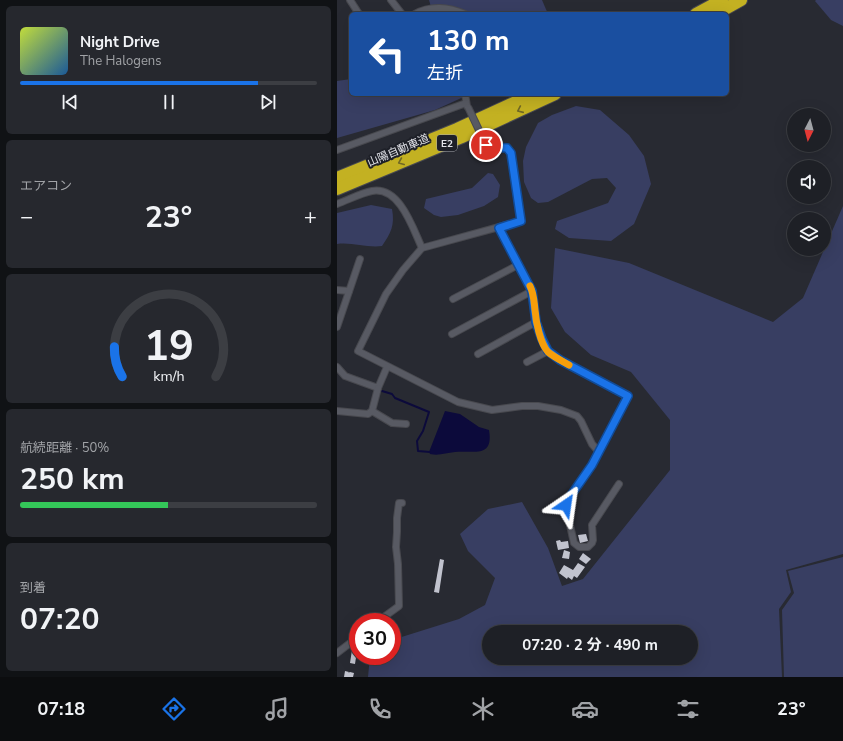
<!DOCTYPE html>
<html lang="ja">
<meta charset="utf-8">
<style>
body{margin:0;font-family:"Nunito Sans","Noto Sans JP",sans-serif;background:#26282e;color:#f1f3f6;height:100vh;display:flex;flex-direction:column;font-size:15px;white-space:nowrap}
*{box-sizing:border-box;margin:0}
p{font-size:13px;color:#a1a3a7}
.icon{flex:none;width:22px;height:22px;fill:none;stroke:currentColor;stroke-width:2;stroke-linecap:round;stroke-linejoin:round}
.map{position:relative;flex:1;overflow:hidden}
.drawer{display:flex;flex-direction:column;gap:6px;padding:6px;background:#101215;width:337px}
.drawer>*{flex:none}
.top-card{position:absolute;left:12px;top:12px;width:380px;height:84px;border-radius:6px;box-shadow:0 4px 16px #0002,0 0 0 1px #3c3e43;background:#1a4fa0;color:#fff;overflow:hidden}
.needle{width:26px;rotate:186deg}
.controls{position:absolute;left:450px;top:108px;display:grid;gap:8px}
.controls a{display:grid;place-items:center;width:44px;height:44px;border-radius:50%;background:#1e2026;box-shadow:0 4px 16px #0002,0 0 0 1px #3c3e43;font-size:20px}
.speed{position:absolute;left:12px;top:613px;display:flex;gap:8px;font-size:20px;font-weight:700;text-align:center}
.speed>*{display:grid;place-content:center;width:52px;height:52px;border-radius:50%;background:#1e2026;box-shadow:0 4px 16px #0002,0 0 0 1px #3c3e43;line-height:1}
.speed .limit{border:6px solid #d22;background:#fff;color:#111}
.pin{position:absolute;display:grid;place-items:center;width:34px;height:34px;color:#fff;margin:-17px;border:2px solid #fff;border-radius:50%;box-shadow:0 1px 4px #0007}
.me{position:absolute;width:44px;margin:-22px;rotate:32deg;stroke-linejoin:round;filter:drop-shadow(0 0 3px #0008)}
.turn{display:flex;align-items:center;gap:14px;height:84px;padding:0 12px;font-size:18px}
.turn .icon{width:52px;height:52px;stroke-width:2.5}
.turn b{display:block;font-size:28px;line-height:34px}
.big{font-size:30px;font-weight:700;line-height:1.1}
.drawer .card{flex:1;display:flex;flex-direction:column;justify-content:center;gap:6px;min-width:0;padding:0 14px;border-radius:6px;background:#26282e}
.drawer .dial{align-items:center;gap:0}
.dial svg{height:104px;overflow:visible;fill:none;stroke:#3c3e43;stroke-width:7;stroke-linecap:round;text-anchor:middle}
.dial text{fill:#f1f3f6;stroke:none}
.song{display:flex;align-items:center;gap:12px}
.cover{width:48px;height:48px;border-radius:6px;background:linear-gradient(135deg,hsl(70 70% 55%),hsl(210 70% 35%))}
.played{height:4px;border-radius:2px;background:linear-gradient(90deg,#1a73e8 80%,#3c3e43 80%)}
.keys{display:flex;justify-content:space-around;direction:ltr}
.heat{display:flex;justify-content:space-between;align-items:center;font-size:22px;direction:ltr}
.charge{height:6px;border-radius:3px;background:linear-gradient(90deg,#34c759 50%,#3c3e43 0)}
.trip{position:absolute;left:145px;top:625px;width:216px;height:40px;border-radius:20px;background:#1e2026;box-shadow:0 4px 16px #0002,0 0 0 1px #3c3e43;font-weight:700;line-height:40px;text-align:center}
.tabs{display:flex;height:64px;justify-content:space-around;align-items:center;background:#0c0d0f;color:#a1a3a7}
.tabs .icon{width:28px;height:28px}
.tabs .current{color:#1a73e8}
.tabs b{font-size:18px;color:#f1f3f6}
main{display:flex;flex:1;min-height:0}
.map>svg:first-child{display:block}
</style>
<main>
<section class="drawer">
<div class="card">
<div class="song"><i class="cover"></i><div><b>Night Drive</b><p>The Halogens</p></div></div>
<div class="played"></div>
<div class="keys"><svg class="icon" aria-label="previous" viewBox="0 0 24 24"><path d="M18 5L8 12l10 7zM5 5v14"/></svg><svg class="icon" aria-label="pause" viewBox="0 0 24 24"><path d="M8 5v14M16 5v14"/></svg><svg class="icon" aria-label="next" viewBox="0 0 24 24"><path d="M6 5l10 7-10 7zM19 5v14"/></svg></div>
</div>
<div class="card"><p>エアコン</p>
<div class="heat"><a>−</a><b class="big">23°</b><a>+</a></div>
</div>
<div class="card dial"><svg viewBox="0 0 100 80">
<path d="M14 69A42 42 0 1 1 86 69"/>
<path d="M14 69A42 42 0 0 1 8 46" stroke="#1a73e8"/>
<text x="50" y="56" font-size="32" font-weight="700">19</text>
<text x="50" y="72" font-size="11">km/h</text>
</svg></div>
<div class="card"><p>航続距離 · 50%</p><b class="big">250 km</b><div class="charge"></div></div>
<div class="card"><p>到着</p><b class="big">07:20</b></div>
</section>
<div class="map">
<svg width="506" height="677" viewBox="0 0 506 677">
<rect width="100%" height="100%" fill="#282a32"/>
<g fill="#383e62" fill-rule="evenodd">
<polygon points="92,0 205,0 211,14 96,14"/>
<polygon points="479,0 506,0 506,26 494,20 478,1"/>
<polygon points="14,79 14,94 133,94 98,110 0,138 0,81"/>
<polygon points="239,106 263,110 292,135 307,156 314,184 297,224 274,241 232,238 218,229 220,221 271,203 279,188 270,178 255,179 211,202 201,203 194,198 187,182 186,161 189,147 201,123 215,115"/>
<polygon points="151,173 156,174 163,185 161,197 147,206 121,215 104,217 97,215 87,208 89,199 135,188"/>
<path d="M34,205L55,209C58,225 54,233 45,246C30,248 15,242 0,244V213Z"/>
<path d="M506,206V554L449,570L454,592L442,609L445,677H31L33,656H55V640L122,619L148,605L158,578L131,551L123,534L151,509L185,502L211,548L225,586L246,579L333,470V420L294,372L254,355L228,332L214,308L218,248L292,263L436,322L466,298ZM152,632H354V658H152Z"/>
<polygon points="506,557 506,677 447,677 445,610 457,593 451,571"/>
</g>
<path fill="#0c0a3b" d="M108,411L123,414L142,427L152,430C157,459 136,450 118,452C109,453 102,456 93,454L92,452Z"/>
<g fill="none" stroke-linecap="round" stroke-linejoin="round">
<polyline stroke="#0c0a3b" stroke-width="2" points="45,391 55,394 58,398 92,412 86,431 80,441 81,451 93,452"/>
</g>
<g fill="#c1c3ce">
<polygon points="249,534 251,541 243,543 241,535"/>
<polygon points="223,540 224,542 231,541 232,548 221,550 219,541"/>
<polygon points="227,550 233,552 232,559 225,558"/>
<polygon points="246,553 254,559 249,564 242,559"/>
<polygon points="103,559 107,560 102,593 97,592"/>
<polygon points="241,563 248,567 240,578 237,576 235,580 231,577 230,579 222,573 227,565 236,570"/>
<polygon points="15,650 20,651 18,664 13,663"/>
<polygon points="8,671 12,672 11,673 13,672 17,673 16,677 7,677"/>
</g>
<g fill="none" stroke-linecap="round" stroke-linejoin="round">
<defs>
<g id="minor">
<polyline points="13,0 22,14"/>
<polyline points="54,0 65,14"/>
<path d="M78,14C93,5 112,7 128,14"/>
<polyline points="128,94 130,106"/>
<polyline points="149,145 153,147 171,148 174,153 184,221 85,248 66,270 49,294 21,351 121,402 155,410 185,406 201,406 224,410 240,416 244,421 255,444 262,452"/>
<polyline points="0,150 129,103"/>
<path d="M0,204C11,200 24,193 35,191C63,186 76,229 85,248"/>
<polyline points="162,228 195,291 199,322 205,339 211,351 223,360 291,396 255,465 230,501 230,512 237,543 242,547 251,547 255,543 256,540 255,525 282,484"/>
<polyline points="0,290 12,291"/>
<polyline points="116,299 181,265"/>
<polyline points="0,327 23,259"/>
<polyline points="115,334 195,291"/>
<polyline points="141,354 199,322"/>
<polyline points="190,362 211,351"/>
<polyline points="0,367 8,376 41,388 50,367"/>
<polyline points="0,411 31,414 35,411 41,388"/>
<polyline points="35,411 55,423 69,424"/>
<polyline points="40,622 62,606 61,564 59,547 60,532 60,518 62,503 65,503"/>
<polyline points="0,653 21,637"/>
</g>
<g id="motorway">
<polyline points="359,14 385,0"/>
<polyline points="379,14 404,0"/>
<polyline points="0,178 120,129 196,94"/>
<polyline points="0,189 125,137 218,94"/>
</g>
</defs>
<use href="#minor" stroke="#48494f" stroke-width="8"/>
<use href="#motorway" stroke="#48494f" stroke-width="14"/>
<use href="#minor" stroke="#585a63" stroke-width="6"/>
<use href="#motorway" stroke="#c3b122" stroke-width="12"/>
<defs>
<polyline id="minor-bridge" points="131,107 149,145"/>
</defs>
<use href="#minor-bridge" stroke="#48494f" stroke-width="8" stroke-linecap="butt"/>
<use href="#minor-bridge" stroke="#585a63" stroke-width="6"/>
</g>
<defs><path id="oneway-chevron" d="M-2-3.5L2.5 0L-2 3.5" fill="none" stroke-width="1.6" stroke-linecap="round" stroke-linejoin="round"/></defs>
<g stroke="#706825">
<use href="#oneway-chevron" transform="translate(183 110) rotate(156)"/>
<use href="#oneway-chevron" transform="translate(64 162) rotate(157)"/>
</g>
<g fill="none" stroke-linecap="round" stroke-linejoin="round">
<defs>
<polyline id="route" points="149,145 153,147 170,148 174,153 184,221 162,228 195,291 199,322 205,339 211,351 223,360 291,396 255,465 230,501 229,505"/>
</defs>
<use href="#route" stroke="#114b97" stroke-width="10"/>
<use href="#route" stroke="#1a73e8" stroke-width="7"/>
<path stroke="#f59e0b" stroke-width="7" d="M193,286C197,294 197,302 198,310C199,322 203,343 211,352C217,357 225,361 232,365"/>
</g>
<g text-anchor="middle" stroke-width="4" stroke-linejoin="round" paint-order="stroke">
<rect fill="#1e2028" stroke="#a8a9b0" stroke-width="1" x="100" y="135" width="20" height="16" rx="3"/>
<g font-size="10" font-weight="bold" fill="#e3e4ea">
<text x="110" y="147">E2</text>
</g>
<g font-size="11" fill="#e3e4ea" stroke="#1e2028">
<text transform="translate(61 150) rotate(-23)" y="4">山陽自動車道</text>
</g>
</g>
</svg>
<div class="controls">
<a><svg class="needle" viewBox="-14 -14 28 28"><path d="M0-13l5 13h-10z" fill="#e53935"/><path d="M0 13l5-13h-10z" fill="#a1a3a7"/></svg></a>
<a><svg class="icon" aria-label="sound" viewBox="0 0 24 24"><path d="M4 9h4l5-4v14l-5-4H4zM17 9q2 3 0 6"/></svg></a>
<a><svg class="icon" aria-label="layers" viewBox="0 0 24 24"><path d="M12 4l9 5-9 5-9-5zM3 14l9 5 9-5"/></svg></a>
</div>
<div class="speed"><div class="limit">30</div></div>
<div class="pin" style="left:149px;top:145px;background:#d93025"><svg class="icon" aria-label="arrive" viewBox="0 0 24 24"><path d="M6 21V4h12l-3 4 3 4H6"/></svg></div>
<svg class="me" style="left:229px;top:505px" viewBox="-20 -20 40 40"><path d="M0-17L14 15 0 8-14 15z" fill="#1a73e8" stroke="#fff" stroke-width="4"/></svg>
<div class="trip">07:20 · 2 分 · 490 m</div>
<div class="top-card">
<div class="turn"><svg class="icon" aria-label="left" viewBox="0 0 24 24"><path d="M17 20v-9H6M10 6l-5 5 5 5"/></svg><div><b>130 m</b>左折</div></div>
</div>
</div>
</main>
<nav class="tabs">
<b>07:18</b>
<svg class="icon current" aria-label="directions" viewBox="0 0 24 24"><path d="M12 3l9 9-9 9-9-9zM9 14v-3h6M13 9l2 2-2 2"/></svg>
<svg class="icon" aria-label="music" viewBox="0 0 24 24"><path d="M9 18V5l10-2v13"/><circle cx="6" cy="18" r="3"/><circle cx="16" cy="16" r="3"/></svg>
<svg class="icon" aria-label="phone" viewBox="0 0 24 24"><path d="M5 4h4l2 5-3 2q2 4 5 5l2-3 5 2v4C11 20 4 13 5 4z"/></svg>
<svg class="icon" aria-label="climate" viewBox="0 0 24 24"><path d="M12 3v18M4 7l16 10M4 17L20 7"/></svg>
<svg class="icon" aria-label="car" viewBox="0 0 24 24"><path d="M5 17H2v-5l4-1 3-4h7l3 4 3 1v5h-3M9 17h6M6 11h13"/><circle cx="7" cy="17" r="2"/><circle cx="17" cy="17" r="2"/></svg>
<svg class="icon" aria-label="filters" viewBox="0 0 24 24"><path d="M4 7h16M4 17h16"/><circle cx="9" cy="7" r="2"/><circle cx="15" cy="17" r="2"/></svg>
<b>23°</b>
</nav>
